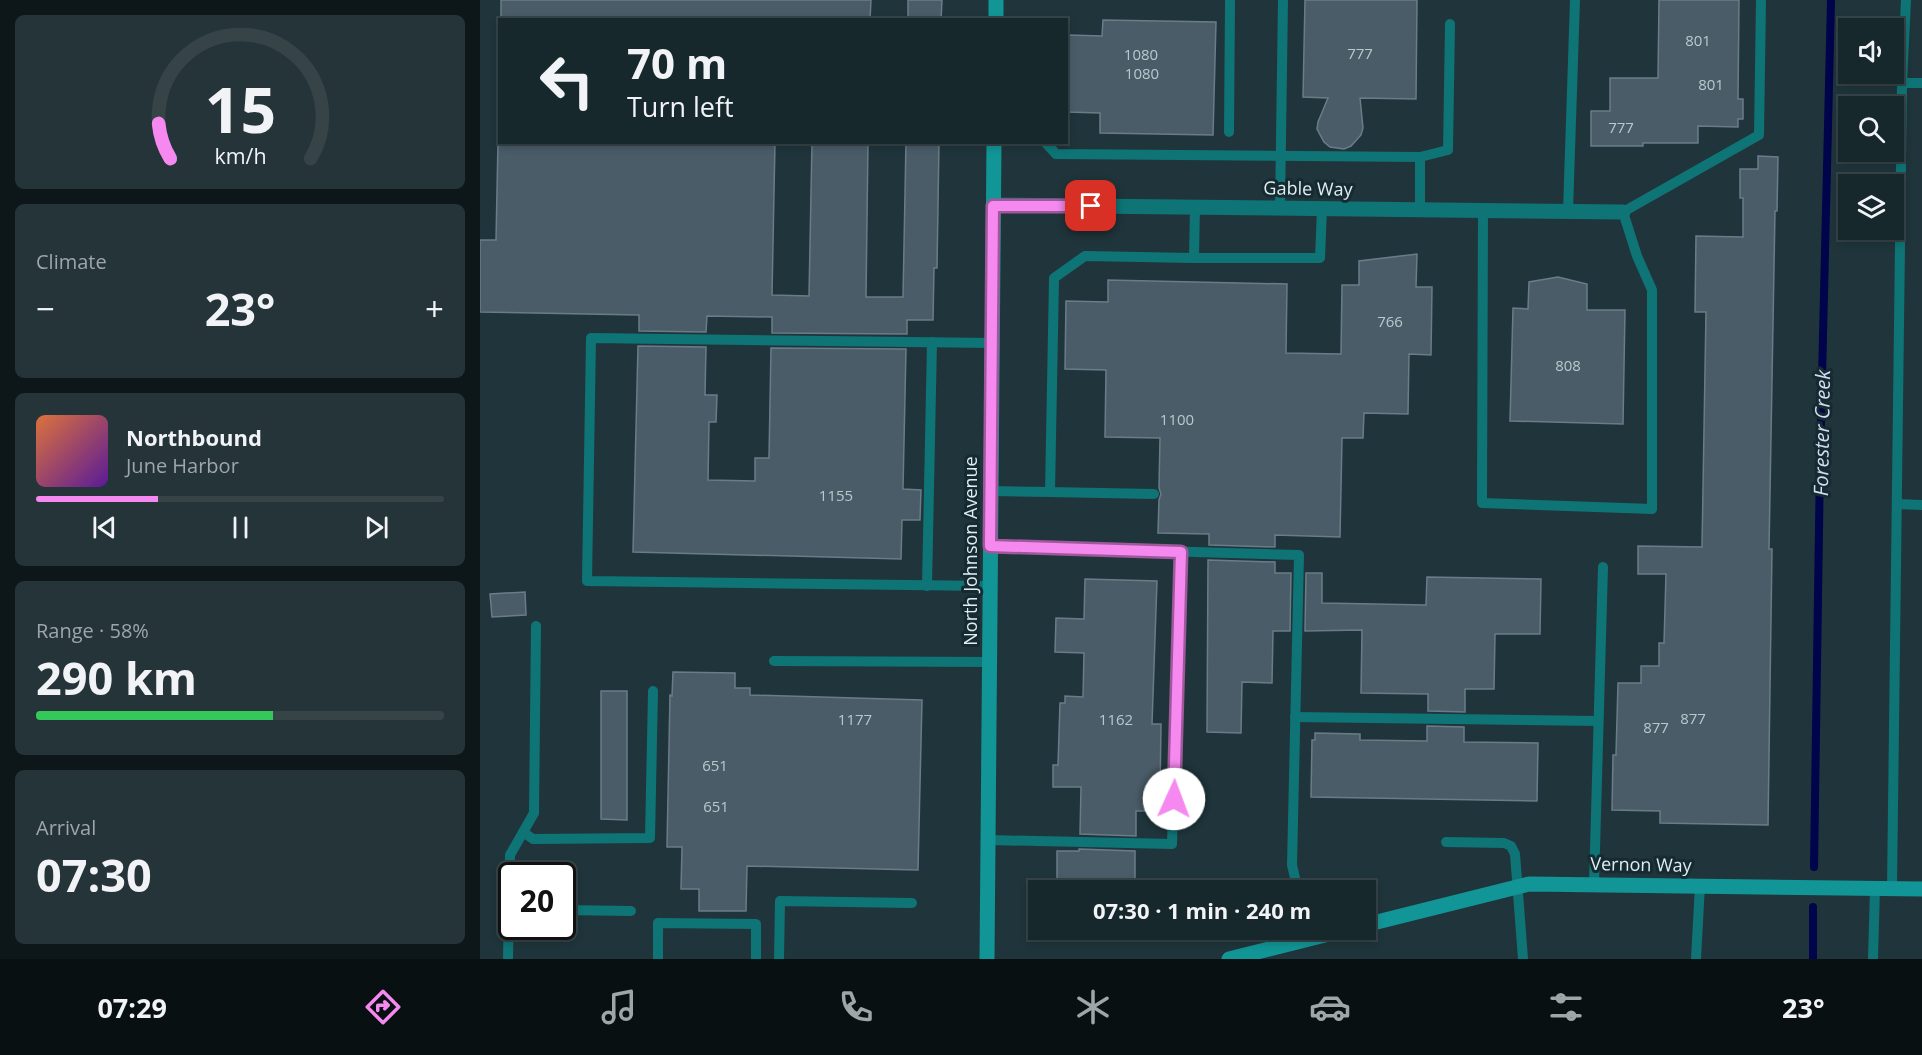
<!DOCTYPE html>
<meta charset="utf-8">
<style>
body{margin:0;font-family:"Open Sans",sans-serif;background:#243438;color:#f1f3f6;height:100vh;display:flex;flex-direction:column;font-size:22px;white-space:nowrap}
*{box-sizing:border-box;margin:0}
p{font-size:20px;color:#9ea6a9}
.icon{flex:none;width:33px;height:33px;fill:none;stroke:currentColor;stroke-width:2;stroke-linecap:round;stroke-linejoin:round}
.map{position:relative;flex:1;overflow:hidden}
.sheet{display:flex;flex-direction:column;gap:15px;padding:15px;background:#0d1618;width:480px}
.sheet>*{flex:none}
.top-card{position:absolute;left:18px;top:18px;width:570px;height:126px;border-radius:0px;box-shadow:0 3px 9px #0003,0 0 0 2px #364448;background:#17282c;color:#f1f3f6;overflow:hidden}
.fabs{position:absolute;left:1358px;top:18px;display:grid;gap:12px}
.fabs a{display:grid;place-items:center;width:66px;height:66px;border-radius:0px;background:#17282c;box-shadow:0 3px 9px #0003,0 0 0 2px #364448;font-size:30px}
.speed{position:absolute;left:18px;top:862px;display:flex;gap:12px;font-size:30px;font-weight:700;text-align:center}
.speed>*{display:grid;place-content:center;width:78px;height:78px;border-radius:50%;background:#17282c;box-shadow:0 3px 9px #0003,0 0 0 2px #364448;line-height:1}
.speed .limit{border:3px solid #111;border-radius:9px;background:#fff;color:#111}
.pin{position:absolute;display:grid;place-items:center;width:51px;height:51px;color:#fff;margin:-26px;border-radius:12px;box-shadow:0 3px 9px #0006}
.me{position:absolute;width:66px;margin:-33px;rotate:2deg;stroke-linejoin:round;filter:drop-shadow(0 0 4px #0008)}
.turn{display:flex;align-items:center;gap:21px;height:126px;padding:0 30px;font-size:27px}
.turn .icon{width:78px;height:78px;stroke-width:2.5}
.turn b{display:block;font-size:42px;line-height:51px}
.big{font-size:45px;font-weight:700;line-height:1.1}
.sheet .tile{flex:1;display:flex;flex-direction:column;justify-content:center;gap:9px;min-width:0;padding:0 21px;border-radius:9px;background:#243438}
.sheet .dial{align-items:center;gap:0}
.dial svg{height:156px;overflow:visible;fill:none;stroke:#364448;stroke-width:7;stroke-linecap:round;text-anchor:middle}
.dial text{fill:#f1f3f6;stroke:none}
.song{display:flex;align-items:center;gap:18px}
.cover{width:72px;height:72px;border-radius:9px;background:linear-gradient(135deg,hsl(20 70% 55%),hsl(270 70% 35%))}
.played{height:6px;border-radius:3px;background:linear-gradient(90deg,#f589ef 30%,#364448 30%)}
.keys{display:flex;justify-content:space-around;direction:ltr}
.heat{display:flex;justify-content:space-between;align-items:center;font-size:33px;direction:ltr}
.charge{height:9px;border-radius:4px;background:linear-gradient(90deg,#34c759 58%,#364448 0)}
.trip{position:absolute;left:548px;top:880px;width:348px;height:60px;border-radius:0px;background:#17282c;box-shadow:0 3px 9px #0003,0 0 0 2px #364448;font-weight:700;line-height:60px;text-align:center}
.menu{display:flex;height:96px;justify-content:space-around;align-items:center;background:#091012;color:#9ea6a9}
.menu .icon{width:42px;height:42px}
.menu .on{color:#f589ef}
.menu b{font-size:27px;color:#f1f3f6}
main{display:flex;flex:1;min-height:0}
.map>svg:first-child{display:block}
</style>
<main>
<section class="sheet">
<div class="tile dial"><svg viewBox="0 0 100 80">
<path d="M14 69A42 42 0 1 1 86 69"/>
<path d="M14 69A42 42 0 0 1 8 51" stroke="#f589ef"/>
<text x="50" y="56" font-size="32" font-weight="700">15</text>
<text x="50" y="72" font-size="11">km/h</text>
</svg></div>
<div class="tile"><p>Climate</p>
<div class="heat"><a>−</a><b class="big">23°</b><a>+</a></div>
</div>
<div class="tile">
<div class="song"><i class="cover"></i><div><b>Northbound</b><p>June Harbor</p></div></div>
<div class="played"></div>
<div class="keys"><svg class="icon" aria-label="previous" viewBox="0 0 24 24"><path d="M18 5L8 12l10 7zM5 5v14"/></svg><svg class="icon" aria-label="pause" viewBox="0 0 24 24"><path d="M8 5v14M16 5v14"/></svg><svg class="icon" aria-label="next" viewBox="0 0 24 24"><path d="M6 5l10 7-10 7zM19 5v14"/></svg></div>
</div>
<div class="tile"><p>Range · 58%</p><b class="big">290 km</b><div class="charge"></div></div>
<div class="tile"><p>Arrival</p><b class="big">07:30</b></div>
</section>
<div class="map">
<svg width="1442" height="959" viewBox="0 0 1442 959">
<rect width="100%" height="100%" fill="#1f353b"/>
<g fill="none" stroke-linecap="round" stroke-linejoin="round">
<g stroke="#00044b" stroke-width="8">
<polyline points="1334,867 1340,462 1351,0"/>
<polyline points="1333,959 1333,907"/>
</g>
</g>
<g fill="#4a5c68" stroke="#6a7c89" stroke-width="1.5">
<polygon points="21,0 391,0 390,20 21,20"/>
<polygon points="428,0 462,0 461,20 428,20"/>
<polygon points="825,0 937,0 936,99 880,98 883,128 881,135 871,146 864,149 850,147 844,142 837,129 838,122 848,98 823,97"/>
<polygon points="1179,0 1259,0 1258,99 1263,99 1263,119 1258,119 1258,127 1218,126 1218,143 1163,143 1163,146 1111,146 1111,111 1130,111 1130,78 1178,78"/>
<polygon points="623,20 736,22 733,135 620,133 620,113 588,112 589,35 622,36"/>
<polygon points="18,142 295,142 292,295 329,296 332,142 388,142 386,297 423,297 426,142 459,142 457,268 454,268 453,320 427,320 427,334 292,333 292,317 227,316 226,332 159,331 159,315 0,312 0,240 16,240"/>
<polygon points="1278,156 1298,157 1297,211 1295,211 1289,549 1292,549 1288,825 1180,823 1180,811 1132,810 1133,755 1136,755 1138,683 1161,683 1161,666 1179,666 1179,643 1184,643 1186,574 1158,574 1158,546 1222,547 1226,312 1215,312 1216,236 1263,237 1263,198 1260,198 1260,169 1278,169"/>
<polygon points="937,254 936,287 952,287 951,355 929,354 928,414 884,413 883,438 862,438 860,537 795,535 795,547 729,545 729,534 678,533 679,500 681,494 679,488 680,438 625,437 626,370 585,369 586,301 628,302 628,280 807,284 806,353 861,354 862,285 879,285 879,261"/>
<polygon points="1078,277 1107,284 1107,310 1145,310 1143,424 1030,421 1033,308 1048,309 1049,282"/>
<polygon points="158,346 226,347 225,395 237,395 236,422 229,422 228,480 275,481 275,458 289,458 291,348 426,349 423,489 441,490 440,520 422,520 421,559 153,552"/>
<polygon points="728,560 795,562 795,573 811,573 810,631 793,631 792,683 762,682 761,733 727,732"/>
<polygon points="826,573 842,573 842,603 946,605 947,577 1061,579 1060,634 1015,634 1014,689 985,689 985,712 948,711 948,694 881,693 882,630 825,631"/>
<polygon points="605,579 677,581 672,724 681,724 680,794 671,794 671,811 656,811 656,836 600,834 601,787 573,787 573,765 578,765 580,703 585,703 585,696 603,697 604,653 575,652 576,618 604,619"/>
<polygon points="45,592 46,615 12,617 10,594"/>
<polygon points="193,672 255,673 255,688 270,688 270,695 442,700 438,870 267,866 266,911 219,911 219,889 201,889 202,847 187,847 190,695 192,696"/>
<polygon points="121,691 147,691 147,820 121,819"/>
<polygon points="947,726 984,727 984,742 1058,743 1057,801 831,797 832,740 835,740 835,733 880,734 880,740 947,741"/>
<polygon points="599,849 655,851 655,891 577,891 577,851 599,851"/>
</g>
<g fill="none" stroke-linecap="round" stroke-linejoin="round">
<g stroke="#0f7475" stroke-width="10">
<polyline points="1422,83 1426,0"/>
<polyline points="749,132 750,0"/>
<polyline points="565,142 576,154 940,157 940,210"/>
<polyline points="940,157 968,150 970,24"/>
<polyline points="800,208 803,0"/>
<polyline points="1003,211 1002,503 1172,509 1172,290 1157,256 1143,212 1279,135 1281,0"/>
<polyline points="1088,211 1095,0"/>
<polyline points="714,258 840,258 842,209"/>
<polyline points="511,491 570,492"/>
<polyline points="674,494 570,492 574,278 605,256 714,258 715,207"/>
<polyline points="1417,504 1442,505"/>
<polyline points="510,546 819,555 812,865 818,891"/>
<polyline points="447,586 452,342"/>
<polyline points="510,586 107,581 111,338 512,343"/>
<polyline points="294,661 510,662"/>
<polyline points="815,717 1118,721"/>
<polyline points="43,832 53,839 170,838 173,691"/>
<polyline points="508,840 692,844 701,552"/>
<polyline points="966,842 1024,843 1031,846 1035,854 1043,959"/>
<polyline points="1114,884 1123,567"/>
<polyline points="1412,888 1422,83 1442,83"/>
<polyline points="82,910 151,911"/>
<polyline points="28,959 30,855 54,813 56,626"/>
<polyline points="178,959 178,923 276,924 276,959"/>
<polyline points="299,959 300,901 432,903"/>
<polyline points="1216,959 1220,885"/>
<polyline points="1393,959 1395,888"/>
</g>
<polyline stroke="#0f7475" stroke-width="15" points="513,205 1143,212"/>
<g stroke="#129596" stroke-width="15">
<polyline points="516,20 516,0"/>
<polyline points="885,925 1049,884 1442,889"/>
<polyline points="507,959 514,142"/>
<polyline points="749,959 865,930"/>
</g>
</g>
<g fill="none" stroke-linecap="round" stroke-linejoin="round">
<defs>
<polyline id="route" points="611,206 513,206 510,546 701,552 694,799"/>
</defs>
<use href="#route" stroke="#9f599b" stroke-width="15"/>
<use href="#route" stroke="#f589ef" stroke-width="10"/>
</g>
<g text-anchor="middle" stroke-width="6" stroke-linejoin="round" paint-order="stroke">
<g font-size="15" fill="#bac8ce">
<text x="1218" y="46">801</text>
<text x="880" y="59">777</text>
<text x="661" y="60">1080</text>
<text x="662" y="79">1080</text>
<text x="1231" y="90">801</text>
<text x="1141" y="133">777</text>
<text x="910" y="327">766</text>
<text x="1088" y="371">808</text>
<text x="697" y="425">1100</text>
<text x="356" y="501">1155</text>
<text x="1213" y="724">877</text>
<text x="375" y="725">1177</text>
<text x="636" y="725">1162</text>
<text x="1176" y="733">877</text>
<text x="235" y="771">651</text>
<text x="236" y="812">651</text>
</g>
<g font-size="18" fill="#dfecf0" stroke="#152b31">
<text transform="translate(828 189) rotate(1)" y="6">Gable Way</text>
<text transform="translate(491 551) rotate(-90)" y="6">North Johnson Avenue</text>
<text transform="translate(1161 865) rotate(1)" y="6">Vernon Way</text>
</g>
<g font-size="20" font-style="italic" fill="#d2ddf2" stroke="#152b31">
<text transform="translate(1342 433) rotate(-89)" y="7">Forester Creek</text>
</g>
</g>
</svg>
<div class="fabs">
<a><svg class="icon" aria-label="sound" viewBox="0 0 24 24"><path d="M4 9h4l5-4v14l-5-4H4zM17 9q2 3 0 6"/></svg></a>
<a><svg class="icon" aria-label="search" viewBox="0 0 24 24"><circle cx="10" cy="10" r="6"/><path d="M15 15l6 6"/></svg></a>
<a><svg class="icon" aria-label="layers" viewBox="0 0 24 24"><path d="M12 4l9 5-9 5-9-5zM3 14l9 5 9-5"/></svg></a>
</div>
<div class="speed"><div class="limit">20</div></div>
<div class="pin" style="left:611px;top:206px;background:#d93025"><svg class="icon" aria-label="arrive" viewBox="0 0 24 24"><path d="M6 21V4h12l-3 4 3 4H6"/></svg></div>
<svg class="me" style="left:694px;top:799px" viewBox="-20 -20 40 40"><circle r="19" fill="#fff"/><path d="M0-13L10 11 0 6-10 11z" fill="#f589ef"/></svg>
<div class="trip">07:30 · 1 min · 240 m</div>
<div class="top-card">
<div class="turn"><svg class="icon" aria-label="left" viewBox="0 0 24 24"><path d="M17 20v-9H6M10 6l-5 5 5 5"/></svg><div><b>70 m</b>Turn left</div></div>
</div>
</div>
</main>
<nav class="menu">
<b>07:29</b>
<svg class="icon on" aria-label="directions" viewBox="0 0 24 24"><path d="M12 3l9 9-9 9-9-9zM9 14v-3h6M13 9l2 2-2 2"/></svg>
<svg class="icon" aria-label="music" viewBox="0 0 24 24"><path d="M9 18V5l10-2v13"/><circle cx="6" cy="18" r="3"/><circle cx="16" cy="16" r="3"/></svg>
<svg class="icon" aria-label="phone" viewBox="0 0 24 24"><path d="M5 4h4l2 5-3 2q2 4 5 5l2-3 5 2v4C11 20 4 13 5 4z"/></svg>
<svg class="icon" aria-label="climate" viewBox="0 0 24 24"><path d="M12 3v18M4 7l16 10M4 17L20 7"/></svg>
<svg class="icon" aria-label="car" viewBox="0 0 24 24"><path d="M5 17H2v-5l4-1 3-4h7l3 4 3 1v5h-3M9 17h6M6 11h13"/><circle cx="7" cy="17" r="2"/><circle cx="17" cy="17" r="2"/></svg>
<svg class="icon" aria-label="filters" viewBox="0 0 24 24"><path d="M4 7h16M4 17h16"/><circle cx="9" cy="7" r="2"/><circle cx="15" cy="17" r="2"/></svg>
<b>23°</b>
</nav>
